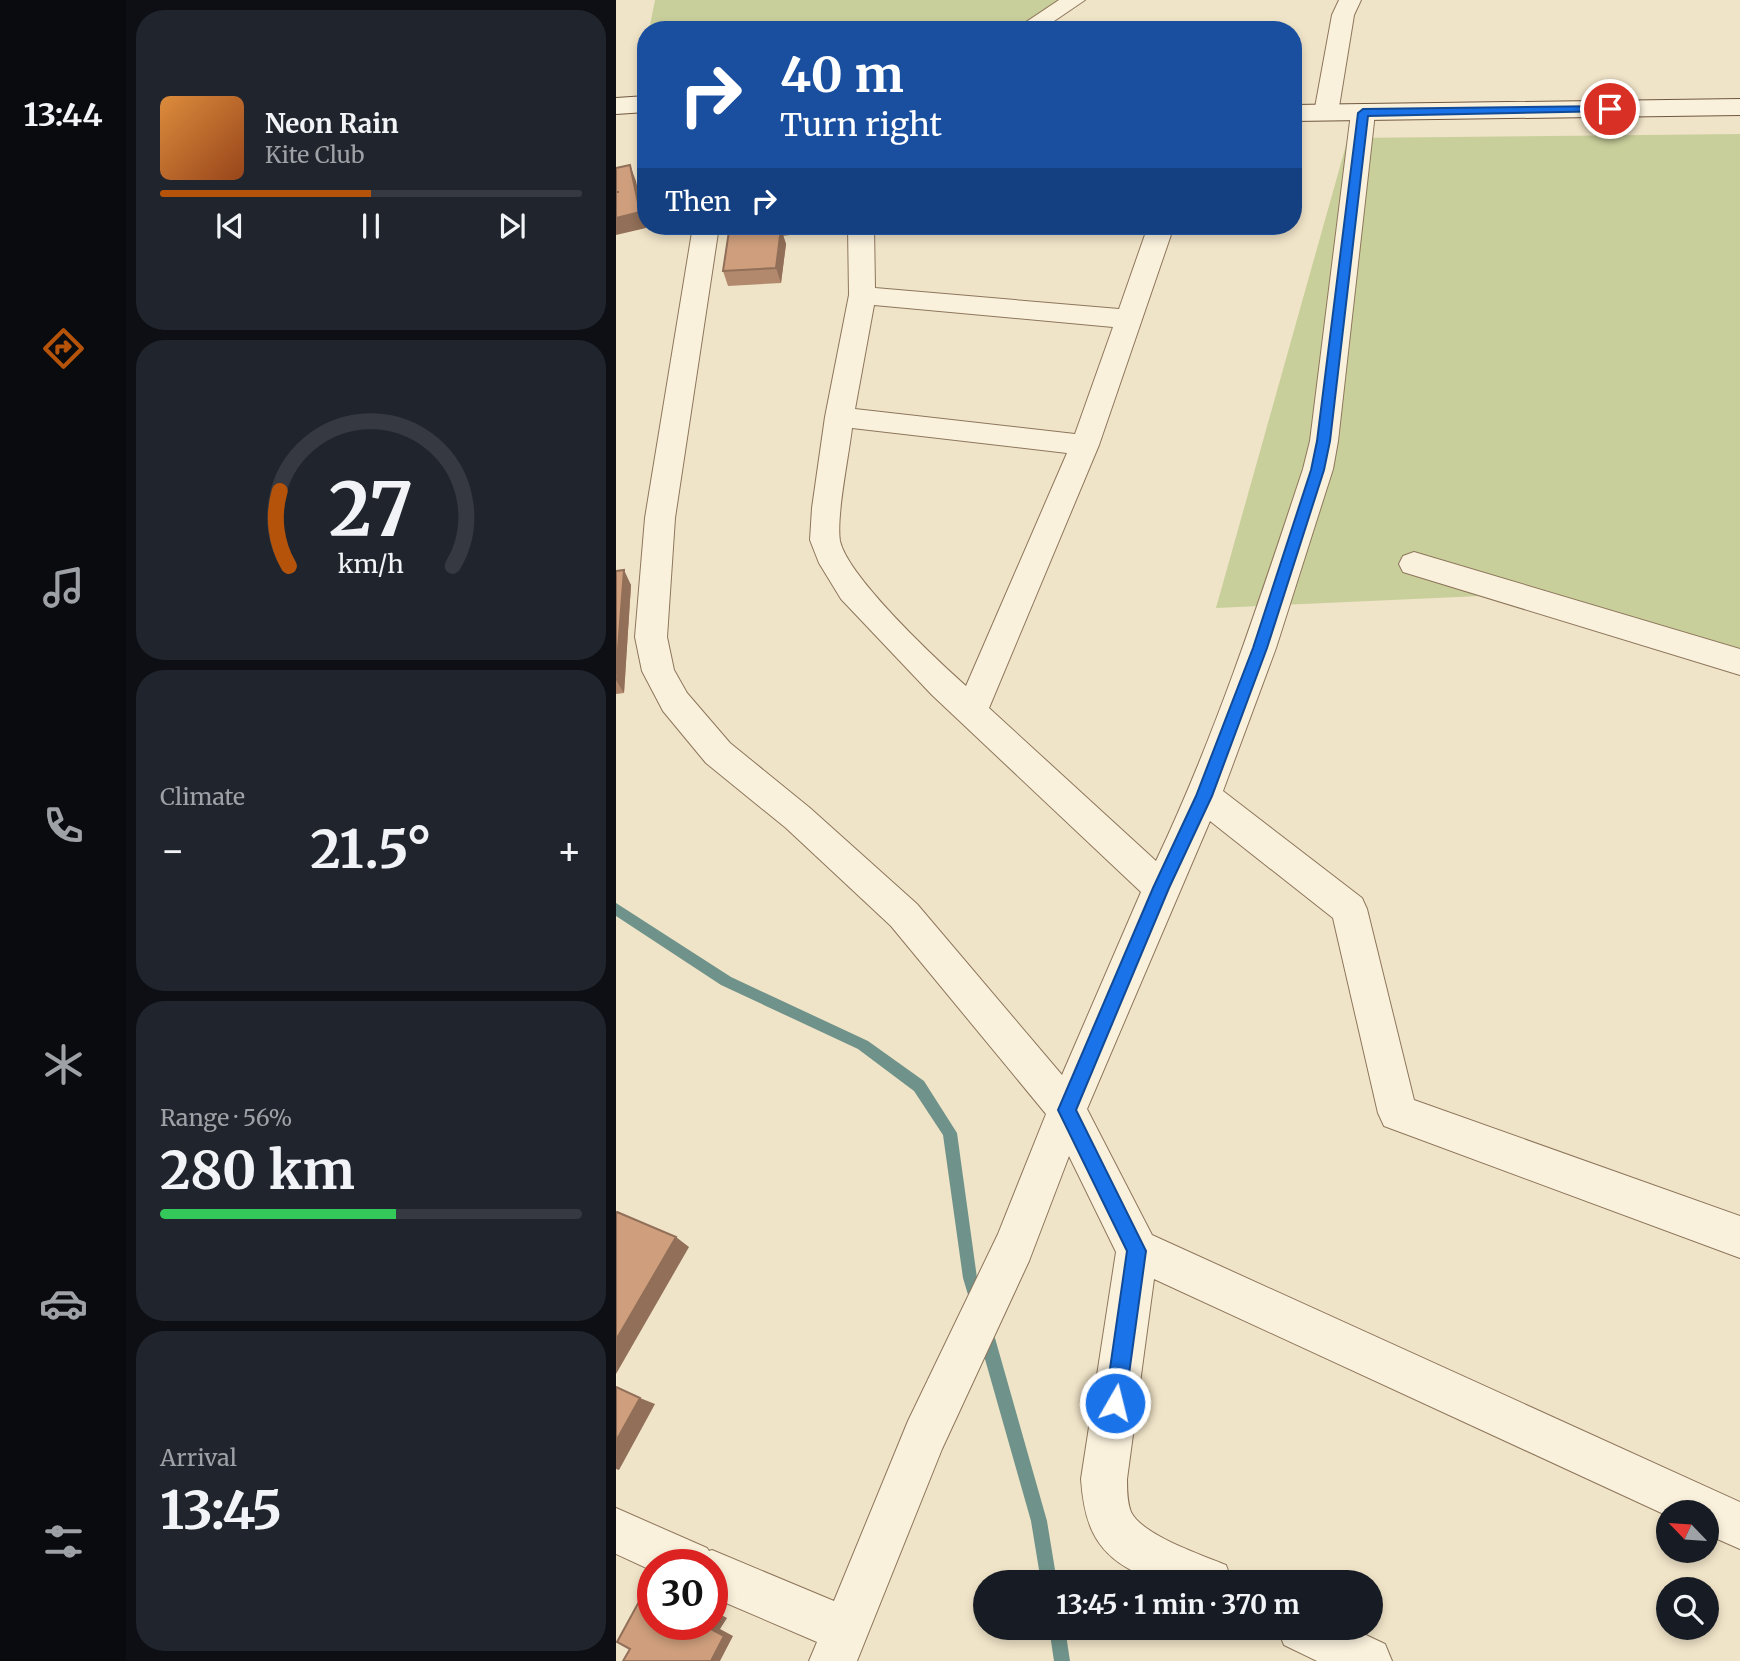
<!DOCTYPE html>
<meta charset="utf-8">
<style>
body{margin:0;font-family:Merriweather,serif;background:#20242c;color:#f1f3f6;height:100vh;display:flex;flex-direction:column;font-size:26px;white-space:nowrap}
*{box-sizing:border-box;margin:0}
p{font-size:23px;color:#9ea1a6}
.icon{flex:none;width:38px;height:38px;fill:none;stroke:currentColor;stroke-width:2;stroke-linecap:round;stroke-linejoin:round}
.map{position:relative;flex:1;overflow:hidden}
.side{display:flex;flex-direction:column;gap:10px;padding:10px;background:#0d0f14;width:490px}
.side>*{flex:none}
.guide{position:absolute;left:21px;top:21px;width:665px;height:214px;border-radius:28px;box-shadow:0 4px 10px #0003;background:#1a4fa0;color:#fff;overflow:hidden}
.needle{width:46px;rotate:295deg}
.controls{position:absolute;left:1040px;top:1500px;display:grid;gap:14px}
.controls a{display:grid;place-items:center;width:63px;height:63px;border-radius:50%;background:#171b24;box-shadow:0 4px 10px #0003;font-size:35px}
.speed{position:absolute;left:21px;top:1549px;display:flex;gap:14px;font-size:35px;font-weight:700;text-align:center}
.speed>*{display:grid;place-content:center;width:91px;height:91px;border-radius:50%;background:#171b24;box-shadow:0 4px 10px #0003;line-height:1}
.speed .limit{border:10px solid #d22;background:#fff;color:#111}
.pin{position:absolute;display:grid;place-items:center;width:60px;height:60px;color:#fff;margin:-30px;border:4px solid #fff;border-radius:50%;box-shadow:0 2px 7px #0007}
.me{position:absolute;width:77px;margin:-38px;rotate:8deg;stroke-linejoin:round;filter:drop-shadow(0 0 5px #0008)}
.turn{display:flex;align-items:center;gap:24px;height:147px;padding:0 28px;font-size:32px}
.turn .icon{width:91px;height:91px;stroke-width:2.5}
.turn b{display:block;font-size:49px;line-height:60px}
.then{display:flex;align-items:center;height:66px;padding:0 28px;background:#0003;gap:14px;font-size:26px}
.big{font-size:52px;font-weight:700;line-height:1.1}
.side .widget{flex:1;display:flex;flex-direction:column;justify-content:center;gap:10px;min-width:0;padding:0 24px;border-radius:28px;background:#20242c}
.side .dial{align-items:center;gap:0}
.dial svg{height:182px;overflow:visible;fill:none;stroke:#363941;stroke-width:7;stroke-linecap:round;text-anchor:middle}
.dial text{fill:#f1f3f6;stroke:none}
.song{display:flex;align-items:center;gap:21px}
.cover{width:84px;height:84px;border-radius:10px;background:linear-gradient(135deg,hsl(30 70% 55%),hsl(20 70% 35%))}
.played{height:7px;border-radius:4px;background:linear-gradient(90deg,#b45309 50%,#363941 50%)}
.keys{display:flex;justify-content:space-around;direction:ltr}
.heat{display:flex;justify-content:space-between;align-items:center;font-size:38px;direction:ltr}
.charge{height:10px;border-radius:5px;background:linear-gradient(90deg,#34c759 56%,#363941 0)}
.trip{position:absolute;left:357px;top:1570px;width:410px;height:70px;border-radius:35px;background:#171b24;box-shadow:0 4px 10px #0003;font-weight:700;line-height:70px;text-align:center}
main{display:flex;flex:1;min-height:0}
.tabs{display:flex;flex-direction:column;width:126px;justify-content:space-around;align-items:center;background:#090b0e;color:#9ea1a6}
.tabs .icon{width:49px;height:49px}
.tabs .selected{color:#b45309}
.tabs b{font-size:32px;color:#f1f3f6}
.map>svg:first-child{display:block}
</style>
<main>
<nav class="tabs">
<b>13:44</b>
<svg class="icon selected" aria-label="directions" viewBox="0 0 24 24"><path d="M12 3l9 9-9 9-9-9zM9 14v-3h6M13 9l2 2-2 2"/></svg>
<svg class="icon" aria-label="music" viewBox="0 0 24 24"><path d="M9 18V5l10-2v13"/><circle cx="6" cy="18" r="3"/><circle cx="16" cy="16" r="3"/></svg>
<svg class="icon" aria-label="phone" viewBox="0 0 24 24"><path d="M5 4h4l2 5-3 2q2 4 5 5l2-3 5 2v4C11 20 4 13 5 4z"/></svg>
<svg class="icon" aria-label="climate" viewBox="0 0 24 24"><path d="M12 3v18M4 7l16 10M4 17L20 7"/></svg>
<svg class="icon" aria-label="car" viewBox="0 0 24 24"><path d="M5 17H2v-5l4-1 3-4h7l3 4 3 1v5h-3M9 17h6M6 11h13"/><circle cx="7" cy="17" r="2"/><circle cx="17" cy="17" r="2"/></svg>
<svg class="icon" aria-label="filters" viewBox="0 0 24 24"><path d="M4 7h16M4 17h16"/><circle cx="9" cy="7" r="2"/><circle cx="15" cy="17" r="2"/></svg>
</nav>
<section class="side">
<div class="widget">
<div class="song"><i class="cover"></i><div><b>Neon Rain</b><p>Kite Club</p></div></div>
<div class="played"></div>
<div class="keys"><svg class="icon" aria-label="previous" viewBox="0 0 24 24"><path d="M18 5L8 12l10 7zM5 5v14"/></svg><svg class="icon" aria-label="pause" viewBox="0 0 24 24"><path d="M8 5v14M16 5v14"/></svg><svg class="icon" aria-label="next" viewBox="0 0 24 24"><path d="M6 5l10 7-10 7zM19 5v14"/></svg></div>
</div>
<div class="widget dial"><svg viewBox="0 0 100 80">
<path d="M14 69A42 42 0 1 1 86 69"/>
<path d="M14 69A42 42 0 0 1 10 36" stroke="#b45309"/>
<text x="50" y="56" font-size="32" font-weight="700">27</text>
<text x="50" y="72" font-size="11">km/h</text>
</svg></div>
<div class="widget"><p>Climate</p>
<div class="heat"><a>−</a><b class="big">21.5°</b><a>+</a></div>
</div>
<div class="widget"><p>Range · 56%</p><b class="big">280 km</b><div class="charge"></div></div>
<div class="widget"><p>Arrival</p><b class="big">13:45</b></div>
</section>
<div class="map">
<svg width="1124" height="1661" viewBox="0 0 1124 1661">
<rect width="100%" height="100%" fill="#f0e4c8"/>
<g fill="#c9cf9b">
<polygon points="39,0 446,0 397,30 33,30"/>
<polygon points="1124,134 1124,664 909,594 600,608 732,138"/>
</g>
<g fill="none" stroke-linecap="round" stroke-linejoin="round">
<g fill="#6f938a" fill-rule="evenodd">
<polygon points="0,903 115,977 252,1041 308,1081 341,1133 361,1278 368,1303 366,1308 361,1310 356,1308 347,1278 327,1135 298,1091 242,1049 105,985 0,916"/>
<polygon points="369,1323 374,1326 377,1331 431,1521 441,1582 425,1582 415,1521 361,1331 364,1326"/>
<polygon points="433,1628 449,1628 454,1661 438,1661"/>
</g>
<defs>
<g id="street">
<polygon points="443,0 469,0 425,30 398,30"/>
<polygon points="723,0 745,0 738,15 722,113 718,118 702,118 698,113 716,15"/>
<path d="M747,106L755,108L759,113L722,441L717,469L660,648L607,791L746,898L751,909L798,1100L1124,1216V1258L768,1126L762,1113L717,918L594,821L471,1109L536,1235L1124,1502V1549L1090,1534V1512H1052V1516L538,1279L511,1479C511,1489 511,1502 515,1512C526,1535 586,1555 610,1565L616,1582C596,1582 557,1586 540,1582C531,1579 522,1574 515,1570C477,1550 468,1520 465,1479L500,1252L453,1156L413,1261L326,1449L241,1661H193L201,1642L96,1597V1564H37V1571L0,1554V1508L91,1548L93,1551L96,1550L218,1601L292,1421L382,1234L430,1114L275,926L170,828L90,763L47,711L26,671L19,637L29,518L77,226H103L59,518L51,637L58,670L71,693L114,743L194,808L301,904L446,1075L525,892L316,695L225,599L203,563L194,540L196,508L209,417L233,295L232,226H258L259,288L503,309L532,226H558L483,445L373,708L540,861C600,734 643,602 687,469L694,441L735,113L739,108ZM258,305L497,327L459,434L239,409ZM236,428L451,453L350,686C320,659 232,577 224,541C220,517 233,455 236,428Z"/>
<polygon points="798,552 1124,649 1124,675 787,572 783,564 787,556"/>
<polygon points="661,1628 735,1628 769,1644 776,1661 701,1661 668,1645"/>
</g>
<g id="secondary">
<polygon points="30,96 30,112 0,114 0,98"/>
<polygon points="1124,99 1124,115 677,121 677,105"/>
</g>
</defs>
<use href="#street" stroke="#8d765c" stroke-width="2"/>
<use href="#secondary" stroke="#6f573f" stroke-width="2"/>
<use href="#street" fill="#faf1dc" fill-rule="evenodd"/>
<use href="#secondary" fill="#faf1dc" fill-rule="evenodd"/>
</g>
<g fill="#b2896c">
<polygon points="118,226 174,226 174,235 167,236 170,244 165,283 112,286 107,271 118,231"/>
<polygon points="0,571 15,585 8,693 0,694"/>
</g>
<g fill="#916f58">
<polygon points="14,165 20,181 30,228 0,235 0,218"/>
<polygon points="165,228 170,244 165,283 160,268"/>
<polygon points="8,570 15,585 8,693 0,680"/>
<polygon points="60,1237 73,1247 0,1374 0,1340"/>
<polygon points="24,1398 39,1404 3,1470 0,1469 0,1441"/>
<polygon points="96,1610 111,1618 104,1629 117,1636 104,1661 95,1661 95,1629"/>
</g>
<g fill="#cf9f7d" stroke="#916f58" stroke-width="2">
<polygon points="14,165 24,212 0,218 0,192 3,192 0,192 0,168"/>
<polygon points="118,226 172,226 172,227 118,231"/>
<polygon points="165,228 160,268 107,271 113,231"/>
<polygon points="8,570 0,675 0,571"/>
<polygon points="1,1212 60,1237 0,1340 0,1214"/>
<polygon points="0,1387 24,1398 0,1441"/>
<polygon points="37,1576 37,1624 96,1624 96,1615 101,1617 95,1629 108,1636 95,1661 7,1661 14,1649 1,1642"/>
</g>
<polygon fill="#1a73e8" stroke="#114b97" stroke-width="2" points="994,106 998,107 998,111 752,116 714,441 708,470 651,648 596,796 553,888 460,1110 530,1251 509,1403 506,1410 499,1413 492,1410 489,1403 511,1251 442,1110 537,888 580,796 637,648 695,470 701,441 742,113 747,109"/>
</svg>
<div class="controls">
<a><svg class="needle" viewBox="-14 -14 28 28"><path d="M0-13l5 13h-10z" fill="#e53935"/><path d="M0 13l5-13h-10z" fill="#9ea1a6"/></svg></a>
<a><svg class="icon" aria-label="search" viewBox="0 0 24 24"><circle cx="10" cy="10" r="6"/><path d="M15 15l6 6"/></svg></a>
</div>
<div class="speed"><div class="limit">30</div></div>
<div class="pin" style="left:994px;top:109px;background:#d93025"><svg class="icon" aria-label="arrive" viewBox="0 0 24 24"><path d="M6 21V4h12l-3 4 3 4H6"/></svg></div>
<svg class="me" style="left:499px;top:1403px" viewBox="-20 -20 40 40"><circle r="17" fill="#1a73e8" stroke="#fff" stroke-width="3"/><path d="M0-11L8 9 0 5-8 9z" fill="#fff"/></svg>
<div class="trip">13:45 · 1 min · 370 m</div>
<div class="guide">
<div class="turn"><svg class="icon" aria-label="right" viewBox="0 0 24 24"><path d="M7 20v-9h11M14 6l5 5-5 5"/></svg><div><b>40 m</b>Turn right</div></div>
<div class="then">Then<svg class="icon" aria-label="right" viewBox="0 0 24 24"><path d="M7 20v-9h11M14 6l5 5-5 5"/></svg></div>
</div>
</div>
</main>
